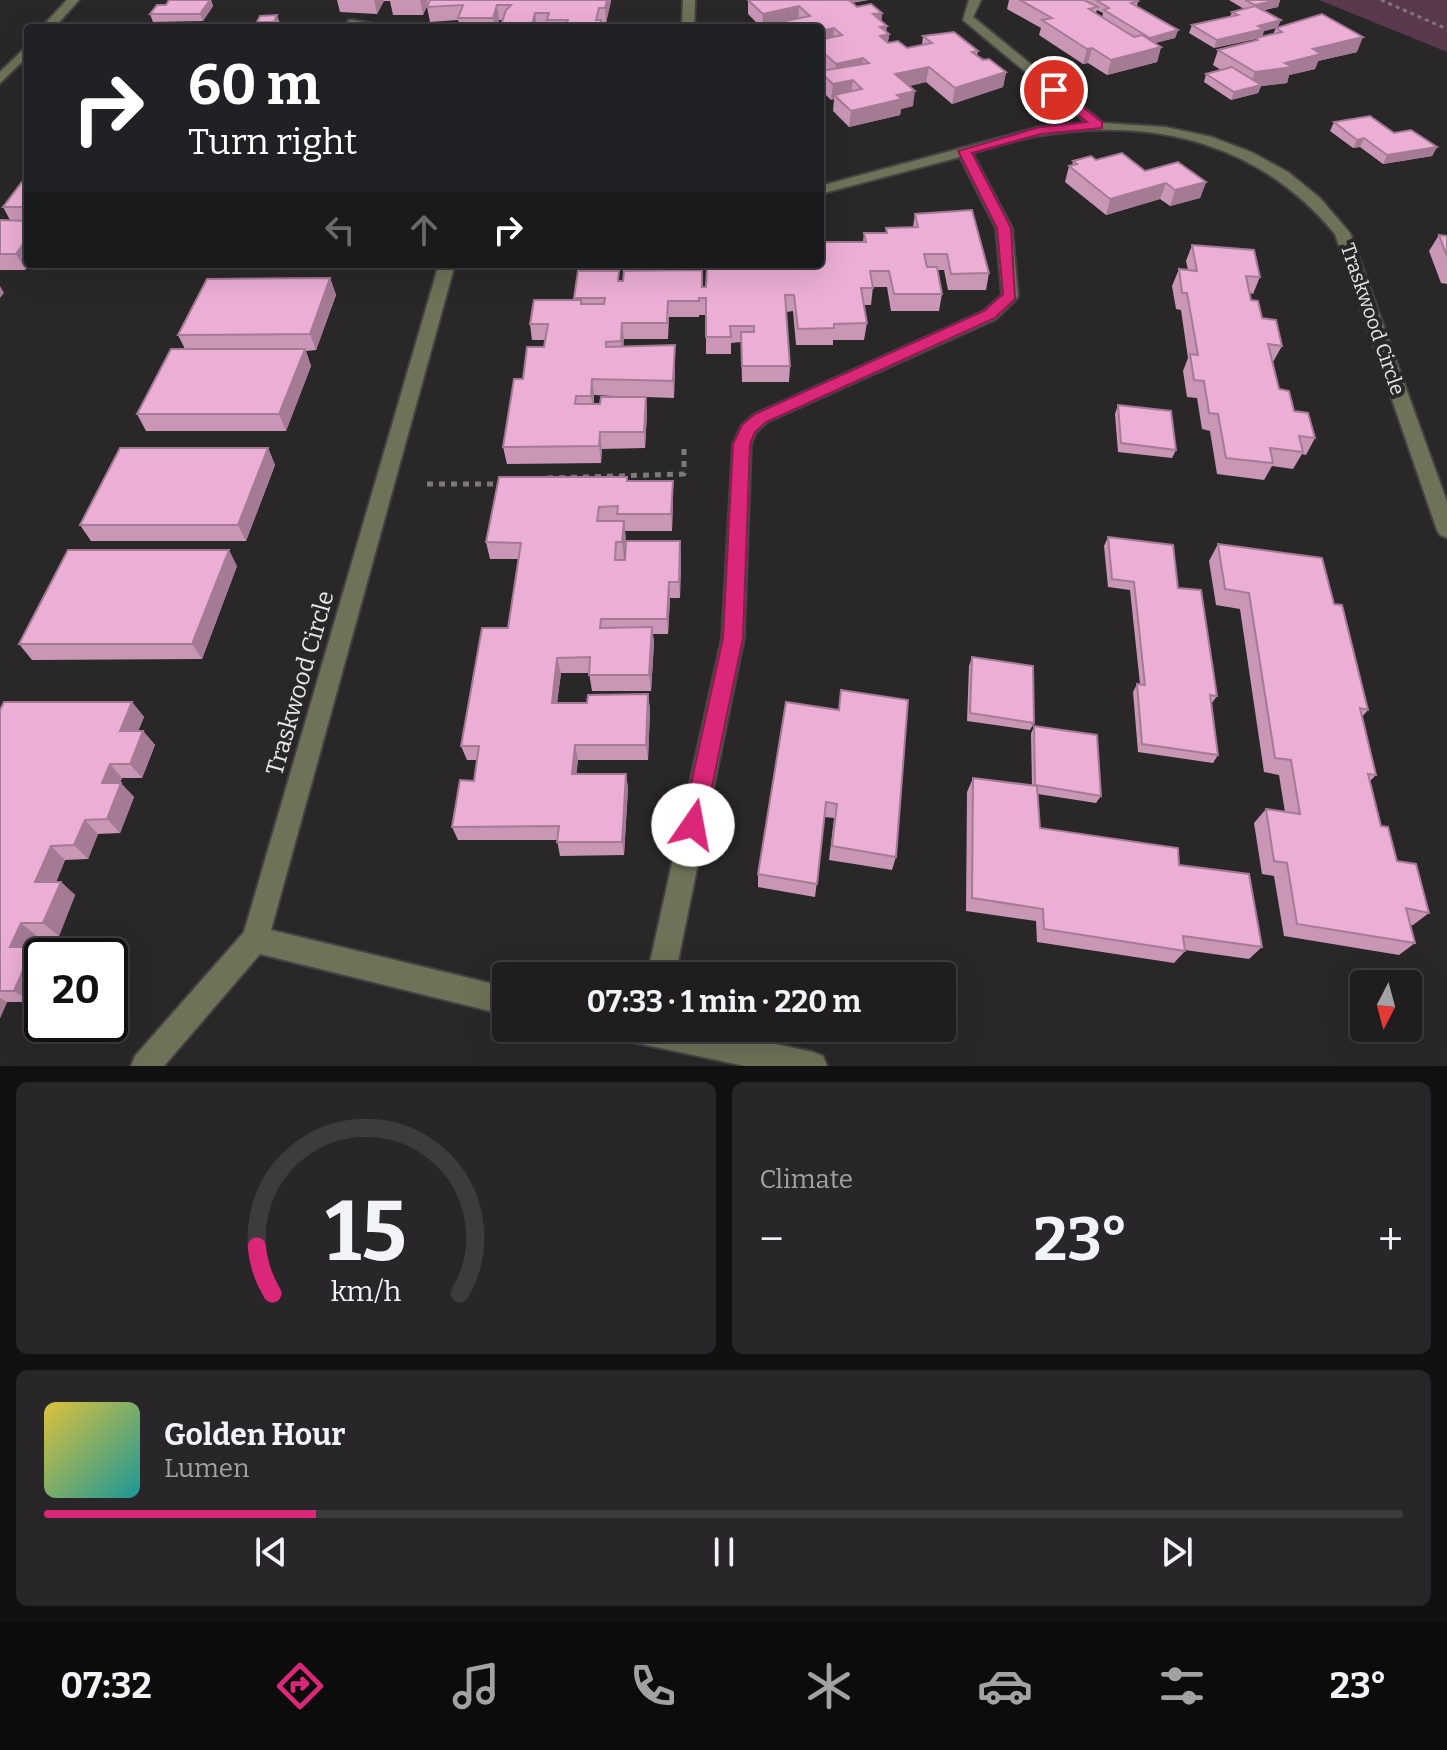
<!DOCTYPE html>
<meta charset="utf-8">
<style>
body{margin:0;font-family:Bitter,serif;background:#282628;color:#f1f3f6;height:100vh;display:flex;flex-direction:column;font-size:30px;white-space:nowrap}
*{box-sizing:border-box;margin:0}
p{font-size:26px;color:#a2a2a4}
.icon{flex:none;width:44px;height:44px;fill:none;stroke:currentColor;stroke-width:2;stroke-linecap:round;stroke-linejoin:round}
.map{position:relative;height:1066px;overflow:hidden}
.sheet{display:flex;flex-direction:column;gap:16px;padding:16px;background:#121011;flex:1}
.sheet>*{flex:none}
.hud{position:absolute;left:24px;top:24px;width:800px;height:244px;border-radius:8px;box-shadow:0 8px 32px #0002,0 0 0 2px #3d3b3d;background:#202124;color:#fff;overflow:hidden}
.needle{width:52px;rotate:186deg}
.buttons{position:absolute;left:1350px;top:970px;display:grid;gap:16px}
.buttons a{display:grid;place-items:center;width:72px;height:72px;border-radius:8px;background:#201d1f;box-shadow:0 8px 32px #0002,0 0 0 2px #3d3b3d;font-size:40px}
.speed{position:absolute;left:24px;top:938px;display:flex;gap:16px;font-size:40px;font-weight:700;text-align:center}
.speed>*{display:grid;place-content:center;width:104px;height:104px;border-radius:50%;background:#201d1f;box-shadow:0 8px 32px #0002,0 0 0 2px #3d3b3d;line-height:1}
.speed .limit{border:4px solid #111;border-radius:12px;background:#fff;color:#111}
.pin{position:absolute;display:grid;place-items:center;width:68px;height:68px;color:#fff;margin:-34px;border:4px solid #fff;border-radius:50%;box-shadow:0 2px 8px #0007}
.me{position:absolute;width:88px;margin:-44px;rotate:12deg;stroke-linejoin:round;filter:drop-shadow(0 0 6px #0008)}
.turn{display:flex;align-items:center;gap:28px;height:168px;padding:0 32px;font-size:36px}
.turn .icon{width:104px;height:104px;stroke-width:2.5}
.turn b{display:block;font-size:56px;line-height:68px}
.lanes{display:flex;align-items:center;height:76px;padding:0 32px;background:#0003;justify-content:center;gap:40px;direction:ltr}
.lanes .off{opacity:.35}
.big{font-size:60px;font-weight:700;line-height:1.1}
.sheet .tile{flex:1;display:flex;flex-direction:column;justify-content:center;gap:12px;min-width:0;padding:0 28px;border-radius:12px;background:#282628}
.sheet .dial{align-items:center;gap:0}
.dial svg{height:208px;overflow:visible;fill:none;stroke:#3d3b3d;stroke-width:7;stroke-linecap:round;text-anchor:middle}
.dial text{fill:#f1f3f6;stroke:none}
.song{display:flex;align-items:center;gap:24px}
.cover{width:96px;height:96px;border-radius:12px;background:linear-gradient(135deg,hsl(50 70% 55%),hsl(180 70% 35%))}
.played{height:8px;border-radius:4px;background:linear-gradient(90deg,#db2777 20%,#3d3b3d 20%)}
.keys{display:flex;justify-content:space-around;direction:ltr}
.heat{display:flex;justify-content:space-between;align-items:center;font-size:44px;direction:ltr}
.sheet .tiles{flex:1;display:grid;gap:16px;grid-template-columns:1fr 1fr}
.tile:last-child{grid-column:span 2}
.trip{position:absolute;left:492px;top:962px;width:464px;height:80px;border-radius:8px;background:#201d1f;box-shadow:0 8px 32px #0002,0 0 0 2px #3d3b3d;font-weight:700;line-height:80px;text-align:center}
.tabs{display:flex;height:128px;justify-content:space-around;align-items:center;background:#0d0c0c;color:#a2a2a4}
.tabs .icon{width:56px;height:56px}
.tabs .selected{color:#db2777}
.tabs b{font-size:36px;color:#f1f3f6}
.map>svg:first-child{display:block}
</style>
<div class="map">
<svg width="1447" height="1066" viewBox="0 0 1447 1066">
<rect width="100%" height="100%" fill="#2a2729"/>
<polygon fill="#5a384e" points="1319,0 1447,0 1447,52 1430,45"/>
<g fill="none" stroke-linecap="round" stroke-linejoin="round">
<defs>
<g id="minor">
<polygon points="67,0 79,0 54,28 41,28"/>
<polygon points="683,0 695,0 694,28 682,28"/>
<path d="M969,0H981L973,17L1103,123L1165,127L1212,137L1251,152L1288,172L1320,198L1350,233L1447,502V538L1440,535L1437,530L1335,234C1261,144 1156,117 1043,135C1019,138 995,147 972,153L1012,228L1018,296L1016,299L996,319L767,422L756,432L751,444L744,638L675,976H647L722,638L733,444L742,425L755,414L984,311L1002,295L996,228L960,157L820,194V186L1040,127L1087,123L963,20Z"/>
<polygon points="352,20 380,25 382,28 348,27 348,21"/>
<polygon points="28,45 28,56 0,83 0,72"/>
<polygon points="439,264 455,264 271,930 506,987 506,1015 260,954 164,1066 131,1066 135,1056 244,932"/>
<polygon points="618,1028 699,1028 813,1052 823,1056 827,1066 745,1066 632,1042 622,1038"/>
</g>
</defs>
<use href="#minor" stroke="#454244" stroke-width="4"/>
<polyline stroke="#7c797b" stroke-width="3" stroke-dasharray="4 4" stroke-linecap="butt" points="1381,0 1447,29"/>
<g stroke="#7c797b" stroke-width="5" stroke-dasharray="6 6" stroke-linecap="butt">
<polyline points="547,478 684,474 684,445"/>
<polyline points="427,484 502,484"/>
</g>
<use href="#minor" fill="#6d7258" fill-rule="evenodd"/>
</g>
<g fill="#ca96b6" fill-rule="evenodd">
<polygon points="169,0 211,0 213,6 203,21 153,22 150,14 166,5"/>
<polygon points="337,0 611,0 611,1 606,23 602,22 602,28 501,28 502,20 499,20 497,28 460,28 458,20 430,22 427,7 428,4 423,15 393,15 390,1 384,1 377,14 340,12"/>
<polygon points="748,0 868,0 852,3 857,7 882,13 881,21 886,32 889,34 888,43 907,48 922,45 923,36 978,51 977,55 1006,72 1003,87 952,104 926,82 909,86 913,106 901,109 900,115 849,127 833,111 834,99 831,100 820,89 820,71 825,70 820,28 785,28 785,24 762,28 748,14"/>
<path d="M1009,0H1136L1138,1L1137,6L1178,30L1175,38L1155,43L1161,47L1157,62L1107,75L1088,63L1083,64L1039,35L1041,28L1007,9ZM1097,10L1103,13L1102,17L1096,13Z"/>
<path d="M1229,0H1280L1278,7L1263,10L1278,27L1357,52L1318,61L1315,69L1289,75L1287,83L1261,86L1258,93L1231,100L1204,82L1206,74L1221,70L1213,65L1218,50L1255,41L1256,39L1214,48L1189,33L1192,25L1230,17L1232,12L1244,9ZM1276,28L1273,34L1262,37L1264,31Z"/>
<polygon points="260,16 280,23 277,28 259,28 257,22"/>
<polygon points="1334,122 1437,147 1432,156 1383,164 1360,147 1353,148 1330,131"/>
<polygon points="1096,160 1145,171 1206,182 1200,198 1170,206 1160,199 1106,215 1065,182 1069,166 1072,166 1073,161"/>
<polygon points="28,174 28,264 30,264 25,270 0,270 0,220 10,220 3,207"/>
<path d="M915,214L989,273L986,290H948L944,270H937L942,294L939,311H891L887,287H873L871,305H863L867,323L864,340H833V345H796L793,311L786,312L790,366L789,382H742L741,342L731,343V354H706V315H699V317H669L668,339H624L623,347L675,362L674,398L646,397L647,413L645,448L602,449L601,463L507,464L503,447L523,379L544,347L545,340H532L530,324L575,300L574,298L619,281L706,287L758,268L759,264L823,256L824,242H863L864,233H886V228L913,227ZM594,395L632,397L600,404H594Z"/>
<polygon points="1439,235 1447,236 1447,284 1441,283 1429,251"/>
<polygon points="1192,245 1260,277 1253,294 1250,293 1251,300 1262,318 1282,346 1273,362 1279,389 1294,411 1315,438 1306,455 1302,454 1293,469 1272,466 1264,480 1217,474 1210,431 1202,429 1197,398 1187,397 1183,371 1188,358 1181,310 1176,309 1172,286 1179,269 1188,270 1186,261"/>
<polygon points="330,278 336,295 316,350 306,351 311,366 286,431 146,431 137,414 185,349 178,335"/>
<polygon points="1118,405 1176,450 1172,458 1118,452 1115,414"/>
<polygon points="268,448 275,465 246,541 91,541 80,525"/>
<polygon points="627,481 673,497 672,531 625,531 624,559 618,559 618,560 681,557 680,598 670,598 668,634 653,634 654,643 651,691 592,691 589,673 561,673 557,703 587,703 648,694 650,710 648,760 578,760 576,774 626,774 628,788 624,855 560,856 557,840 458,840 452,827 474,781 477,760 467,760 461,746 508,628 519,559 490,559 486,542"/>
<polygon points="1108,537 1178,588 1217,696 1212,703 1218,755 1213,763 1138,752 1133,692 1137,684 1140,684 1130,590 1108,587 1104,546"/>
<polygon points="1218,544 1334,604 1368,710 1362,717 1376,775 1370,781 1381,826 1397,861 1429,913 1413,925 1410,925 1415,943 1399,955 1284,936 1274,876 1262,874 1254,823 1266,809 1285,812 1279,775 1264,772 1240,609 1216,605 1209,561"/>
<polygon points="237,566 202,659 32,660 19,644"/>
<polygon points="972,657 1034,723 1030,730 967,721 969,666"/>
<polygon points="132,702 144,717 138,731 143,731 155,745 142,778 122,778 120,783 134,797 120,833 98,834 88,859 65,860 56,882 61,882 75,895 59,936 37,936 32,947 31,1002 7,1002 0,1018 0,710"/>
<polygon points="786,702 896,857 892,870 829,860 834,818 825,817 815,897 758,887 758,874"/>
<polygon points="1034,726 1101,796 1096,803 1038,794 1040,828 1179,865 1262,947 1249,959 1185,950 1185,951 1174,963 1037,942 1036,921 966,911 967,792 973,778 1032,786 1031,734"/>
</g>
<g fill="#a47a94">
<polygon points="210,0 211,0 213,6 203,21 200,14"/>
<polygon points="374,0 384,0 377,14"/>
<polygon points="420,0 427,0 427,4 423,15"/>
<polygon points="607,0 611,0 606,23 605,8"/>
<polygon points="850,0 868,0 850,3"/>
<polygon points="1280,0 1278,7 1252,13 1255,5"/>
<polygon points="497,5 499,20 497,28 494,28 493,18"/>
<polygon points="799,6 798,21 785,21 785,24 762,28 763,14"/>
<polygon points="535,13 537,28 532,28 532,25"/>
<polygon points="882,13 881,27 887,26 886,35 889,34 887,49 879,51 873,14"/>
<polygon points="277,15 280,23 275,28 274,22"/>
<polygon points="1281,20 1278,27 1264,31 1261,37 1214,48 1217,40 1258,26"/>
<polygon points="834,28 833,43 820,46 820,31"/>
<polygon points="1178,30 1175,38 1147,45 1150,38"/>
<polygon points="1363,37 1357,52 1318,61 1315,69 1289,75 1287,83 1261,86 1258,93 1231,100 1234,92 1249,88 1255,72 1313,49"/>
<polygon points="1161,47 1157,62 1107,75 1111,60"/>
<polygon points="1092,48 1088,63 1083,64 1087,49"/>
<polygon points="825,54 824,69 820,70 820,55"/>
<polygon points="863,58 862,73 835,79 836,64"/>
<polygon points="929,67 926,82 893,90 895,74"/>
<polygon points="1006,72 1003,87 952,104 955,88"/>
<polygon points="853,80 851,95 834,95 834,99 831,100 833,84"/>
<polygon points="915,91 913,106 901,109 900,115 849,127 851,111 897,95"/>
<polygon points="1364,138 1360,147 1353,148 1357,140"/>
<polygon points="1437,147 1432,156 1383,164 1387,155"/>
<polygon points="1206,182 1200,198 1170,206 1175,190"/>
<polygon points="1166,183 1160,199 1106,215 1110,199"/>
<polygon points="28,237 28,264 30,264 25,270 16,254"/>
<polygon points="330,278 336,295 316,350 310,334"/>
<polygon points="0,286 4,293 0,298"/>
<polygon points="622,323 624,339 623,358 621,341"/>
<polygon points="675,345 675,362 674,398 673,381"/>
<polygon points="305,349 311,366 286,431 279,414"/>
<polygon points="592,379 594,395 593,412 591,396"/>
<polygon points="646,397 647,413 645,448 644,432"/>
<polygon points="600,432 602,449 601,463 599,446"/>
<polygon points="268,448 275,465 246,541 238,525"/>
<polygon points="673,481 673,497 672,531 671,514"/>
<polygon points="624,521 626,538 624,559 622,542"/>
<polygon points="680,541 681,557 680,598 679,582"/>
<polygon points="229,550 237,566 202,659 192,644"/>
<polygon points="669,582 670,598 668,634 667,619"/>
<polygon points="652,627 654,643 651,691 649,675"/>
<polygon points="557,658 561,673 555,718 552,703"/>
<polygon points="648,694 650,710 648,760 646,745"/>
<polygon points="132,702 144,717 132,746 120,731"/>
<polygon points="143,731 155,745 142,778 130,764"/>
<polygon points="575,745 578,760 575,789 572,774"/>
<polygon points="110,764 122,778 115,797 102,783"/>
<polygon points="626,774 628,788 624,855 622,842"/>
<polygon points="121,783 134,797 120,833 107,819"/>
<polygon points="85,820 98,834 88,859 74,845"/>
<polygon points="51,846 65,860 51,895 35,882"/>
<polygon points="61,882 75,895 59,936 43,923"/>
<polygon points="21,923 37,936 27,959 10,947"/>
<polygon points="33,947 45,956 42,956 42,975 31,1002 14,991"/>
<polygon points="0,998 7,1002 0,1018"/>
</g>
<g fill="#ebaed4" stroke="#a47a94" stroke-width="2">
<polygon points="169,0 210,0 200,14 150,14 157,5 166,5"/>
<polygon points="430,0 607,0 605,8 599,8 596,20 601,20 600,28 565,28 568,20 547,20 549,13 535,13 532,25 501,25 506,10 511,5 497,5 493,18 458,18 463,5 427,7"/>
<polygon points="748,0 849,0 857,7 871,4 882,13 873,14 887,26 880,27 889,34 880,36 888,43 898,41 907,48 932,43 923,36 954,32 978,51 972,52 983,60 989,59 1006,72 955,88 929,67 895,74 915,91 897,95 902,99 851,111 834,95 862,89 853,80 833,84 820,72 820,71 869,63 863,58 836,64 825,54 820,55 820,40 842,35 834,28 820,31 820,28 793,28 785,21 810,16 799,6 763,14"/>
<polygon points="1020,0 1084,0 1098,7 1089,9 1134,37 1142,35 1161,47 1111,60 1092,48 1087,49 1042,20 1052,18"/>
<polygon points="1096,0 1136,0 1138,1 1131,3 1178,30 1150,38 1104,10 1109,8"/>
<polygon points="1245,0 1278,0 1255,5"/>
<polygon points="1255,6 1281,20 1258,26 1264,29 1217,40 1192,25 1238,15 1232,12"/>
<polygon points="1322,14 1363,37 1313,49 1321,54 1285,63 1293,67 1255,72 1218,50 1258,40 1256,38 1282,32 1276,28"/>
<polygon points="277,15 274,22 257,22 260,16"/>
<polygon points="305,26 361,27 361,28 304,28"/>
<polygon points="1232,67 1261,85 1234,92 1206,74"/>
<polygon points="1370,116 1394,133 1411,130 1437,147 1387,155 1364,138 1357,140 1334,122"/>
<polygon points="1122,153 1145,171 1178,162 1206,182 1175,190 1166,183 1110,199 1069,166 1077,164 1073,161 1091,156 1096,160"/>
<polygon points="28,174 28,207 3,207"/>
<polygon points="972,210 989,273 951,274 947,254 924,254 927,267 937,267 942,294 894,294 889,271 870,271 873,288 861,288 867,323 834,324 834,328 798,329 794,295 785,295 790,366 742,366 741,332 754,332 754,326 730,326 731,337 706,337 706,298 699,298 699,301 668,301 667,323 622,323 621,341 606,342 606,347 675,345 673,381 592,379 591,396 576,396 575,404 600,404 601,397 646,397 644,432 600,432 599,446 503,447 514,379 523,379 527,347 544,347 548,324 530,324 534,300 581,300 581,304 604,304 605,298 574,298 578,271 619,271 618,281 623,281 624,271 702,270 702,287 706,287 707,268 759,268 759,264 820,264 820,256 825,256 824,242 866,242 864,233 887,233 886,228 918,227 915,214"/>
<polygon points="0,220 28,221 28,237 16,254 0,254"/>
<polygon points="1439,235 1447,236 1447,256"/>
<polygon points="1192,245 1254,250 1260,277 1246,276 1251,300 1258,301 1262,318 1276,320 1282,346 1268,344 1279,389 1289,391 1294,411 1308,413 1315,438 1299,436 1303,452 1270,448 1273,463 1226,458 1218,414 1209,413 1204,381 1194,380 1190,354 1198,355 1187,293 1182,293 1179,269 1197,271"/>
<polygon points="330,278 310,334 178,335 207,279"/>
<polygon points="171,349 305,349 279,414 137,414"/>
<polygon points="1118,405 1171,411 1176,450 1121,443"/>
<polygon points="120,448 268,448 238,525 80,525"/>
<polygon points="499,477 627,477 627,481 673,481 671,514 617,514 618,506 599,507 597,521 624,521 622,542 616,542 615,560 625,560 626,541 680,541 679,582 669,582 667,619 601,619 600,628 652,627 649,675 589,675 590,657 557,658 552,703 587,703 588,695 648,694 646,745 575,745 572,774 626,774 622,842 557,842 559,826 452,827 460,780 474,781 479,746 461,746 482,628 508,628 521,543 486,542"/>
<polygon points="1108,537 1173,545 1178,588 1201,590 1217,696 1210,695 1218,755 1142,744 1137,684 1145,685 1134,582 1112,579"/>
<polygon points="1218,544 1322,558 1334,604 1342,605 1368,710 1360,708 1376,775 1368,774 1381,826 1388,827 1397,861 1416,864 1429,913 1406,908 1415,943 1297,924 1287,863 1274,861 1266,809 1300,814 1291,760 1275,758 1249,593 1225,589"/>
<polygon points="68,550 229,550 192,644 19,644"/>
<polygon points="972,657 1033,666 1034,723 970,713"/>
<polygon points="841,690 908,700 896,857 832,846 837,804 826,802 817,884 758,874 786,702 839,710"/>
<polygon points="4,702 132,702 120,731 143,731 130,764 110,764 102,783 121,783 107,819 85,820 74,845 51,846 35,882 61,882 43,923 21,923 10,947 33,947 14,991 0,991 0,710"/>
<polygon points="1034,726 1097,735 1101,796 1035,785"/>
<polygon points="973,778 1037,786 1040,828 1178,848 1179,865 1249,874 1262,947 1183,936 1185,951 1044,929 1043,909 972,898"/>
</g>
<polygon fill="#db2777" stroke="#8e194d" stroke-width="2" points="1049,88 1058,88 1102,122 1102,128 1041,134 972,153 1011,228 1015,299 995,318 766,422 755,432 750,444 743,638 704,825 701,832 693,835 685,832 682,825 723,638 733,444 742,425 755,414 984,311 1003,294 997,228 958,151 1040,127 1087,122 1049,92"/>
<g text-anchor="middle" stroke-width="8" stroke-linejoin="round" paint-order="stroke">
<g font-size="20" fill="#e9e7e8" stroke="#2a2729">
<text transform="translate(1373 319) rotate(71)" y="7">Traskwood Circle</text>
</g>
<g font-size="24" fill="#e9e7e8" stroke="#2a2729">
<text transform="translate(300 683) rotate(-74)" y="8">Traskwood Circle</text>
</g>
</g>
</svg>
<div class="buttons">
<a><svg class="needle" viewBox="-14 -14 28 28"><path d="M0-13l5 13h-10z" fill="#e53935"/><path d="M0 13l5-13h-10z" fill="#a2a2a4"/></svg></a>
</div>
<div class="speed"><div class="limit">20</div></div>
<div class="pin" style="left:1054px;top:90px;background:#d93025"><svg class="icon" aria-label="arrive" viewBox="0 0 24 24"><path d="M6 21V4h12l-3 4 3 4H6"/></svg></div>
<svg class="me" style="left:693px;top:825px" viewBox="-20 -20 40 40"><circle r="19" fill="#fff"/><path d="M0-13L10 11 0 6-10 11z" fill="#db2777"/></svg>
<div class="trip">07:33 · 1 min · 220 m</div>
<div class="hud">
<div class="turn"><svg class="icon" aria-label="right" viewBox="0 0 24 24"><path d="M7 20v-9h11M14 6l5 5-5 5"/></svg><div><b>60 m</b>Turn right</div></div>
<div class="lanes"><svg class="icon off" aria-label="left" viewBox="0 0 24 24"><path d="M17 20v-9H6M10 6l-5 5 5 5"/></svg><svg class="icon off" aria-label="ahead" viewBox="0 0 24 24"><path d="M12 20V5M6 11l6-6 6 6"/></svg><svg class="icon" aria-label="right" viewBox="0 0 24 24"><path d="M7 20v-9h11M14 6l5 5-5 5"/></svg></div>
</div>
</div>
<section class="sheet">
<div class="tiles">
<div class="tile dial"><svg viewBox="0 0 100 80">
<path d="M14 69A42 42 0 1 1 86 69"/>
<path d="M14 69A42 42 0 0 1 8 51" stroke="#db2777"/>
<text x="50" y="56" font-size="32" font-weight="700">15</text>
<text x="50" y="72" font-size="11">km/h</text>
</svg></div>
<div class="tile"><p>Climate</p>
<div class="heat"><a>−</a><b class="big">23°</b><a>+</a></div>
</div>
<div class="tile">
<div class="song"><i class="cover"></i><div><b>Golden Hour</b><p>Lumen</p></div></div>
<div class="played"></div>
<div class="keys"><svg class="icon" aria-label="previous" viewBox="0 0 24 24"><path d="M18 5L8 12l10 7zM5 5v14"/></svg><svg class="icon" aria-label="pause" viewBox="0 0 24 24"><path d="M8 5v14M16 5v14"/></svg><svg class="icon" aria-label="next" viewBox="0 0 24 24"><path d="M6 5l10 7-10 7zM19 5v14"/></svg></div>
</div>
</div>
</section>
<nav class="tabs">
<b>07:32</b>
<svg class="icon selected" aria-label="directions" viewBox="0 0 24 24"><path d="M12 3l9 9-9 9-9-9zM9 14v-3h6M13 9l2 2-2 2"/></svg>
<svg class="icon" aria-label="music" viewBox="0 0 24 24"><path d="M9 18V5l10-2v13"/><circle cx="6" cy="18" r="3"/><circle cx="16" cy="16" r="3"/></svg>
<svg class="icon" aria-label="phone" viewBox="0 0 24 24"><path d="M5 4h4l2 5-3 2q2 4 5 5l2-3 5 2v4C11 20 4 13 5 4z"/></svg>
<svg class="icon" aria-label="climate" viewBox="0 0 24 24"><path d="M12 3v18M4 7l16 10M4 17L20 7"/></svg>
<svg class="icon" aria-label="car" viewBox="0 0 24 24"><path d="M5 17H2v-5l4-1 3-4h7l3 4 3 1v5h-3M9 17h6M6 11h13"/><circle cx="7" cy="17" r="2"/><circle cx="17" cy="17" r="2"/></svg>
<svg class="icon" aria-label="filters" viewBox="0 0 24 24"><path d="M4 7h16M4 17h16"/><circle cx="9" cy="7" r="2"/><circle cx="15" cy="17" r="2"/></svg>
<b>23°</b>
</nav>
